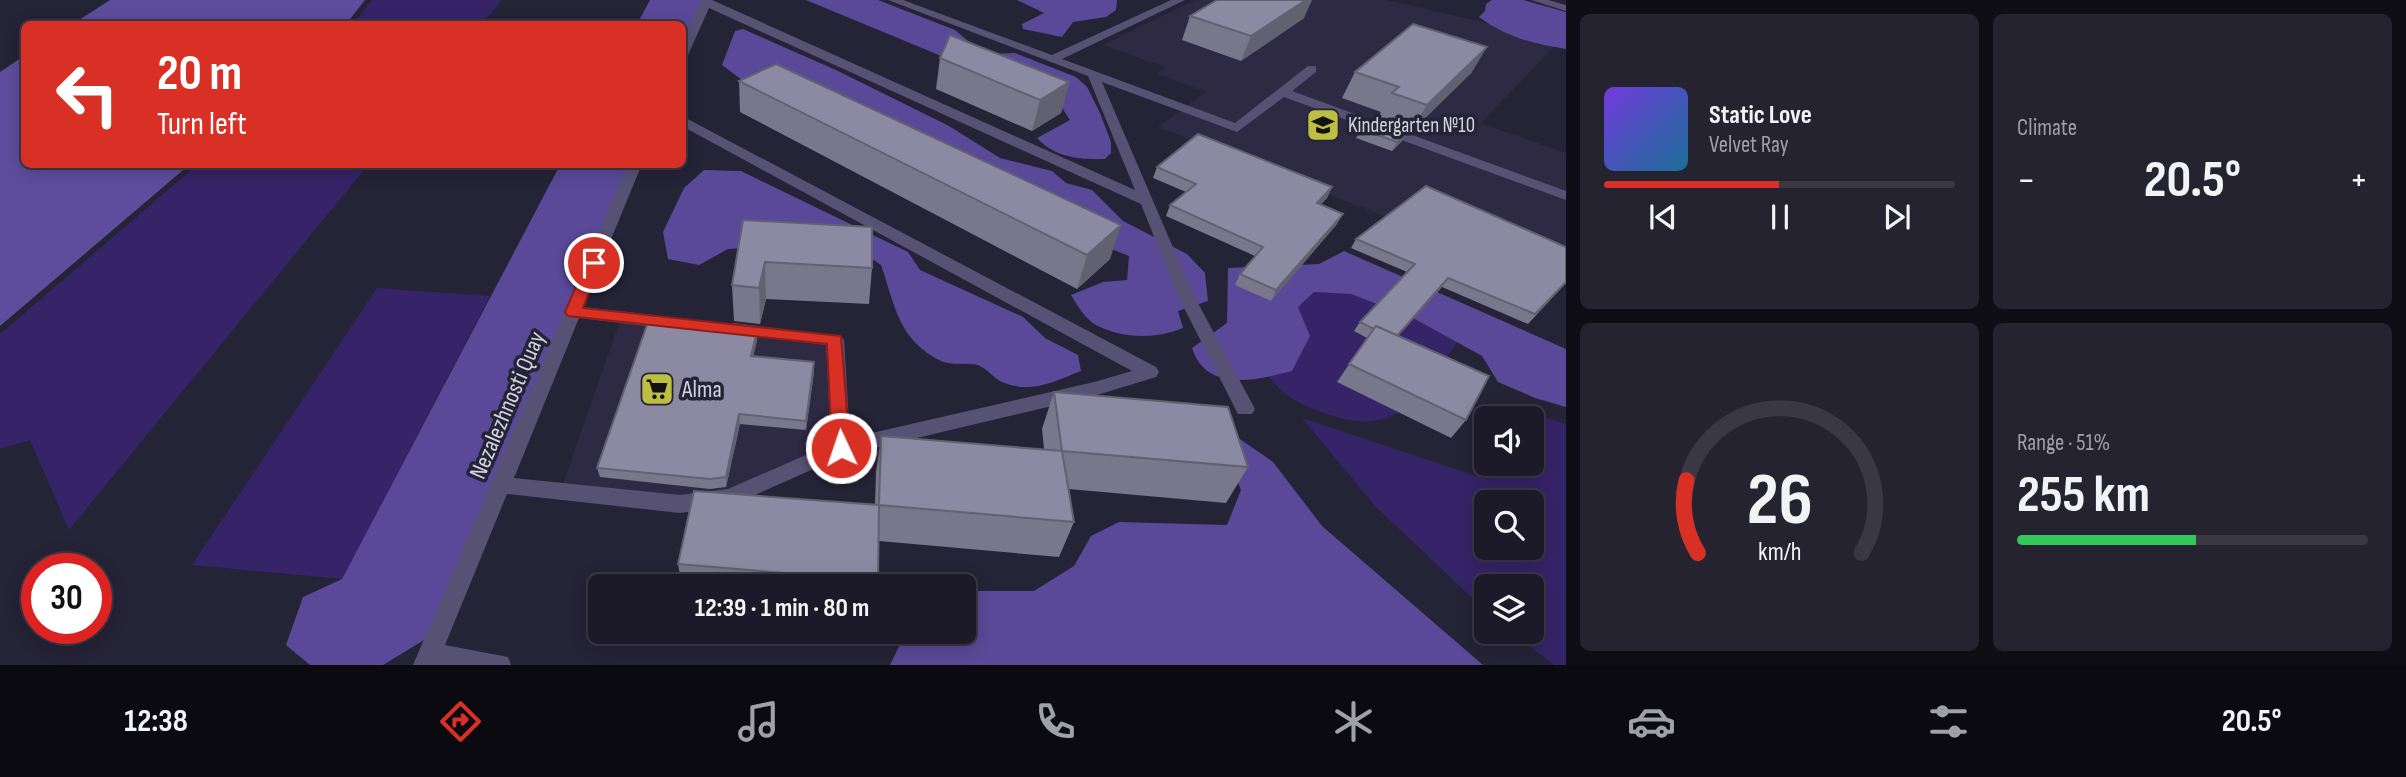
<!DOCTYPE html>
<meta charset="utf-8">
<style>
body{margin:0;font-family:"Sofia Sans Condensed",sans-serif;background:#252330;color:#f1f3f6;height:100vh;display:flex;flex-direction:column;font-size:26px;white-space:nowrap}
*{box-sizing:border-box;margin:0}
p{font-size:23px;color:#a0a1a8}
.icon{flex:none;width:38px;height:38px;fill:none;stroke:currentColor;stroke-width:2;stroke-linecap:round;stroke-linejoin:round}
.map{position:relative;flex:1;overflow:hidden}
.drawer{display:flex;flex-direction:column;gap:14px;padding:14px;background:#0f0e16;width:840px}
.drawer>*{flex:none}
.hud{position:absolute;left:21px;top:21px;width:665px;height:147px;border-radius:10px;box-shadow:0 4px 18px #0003,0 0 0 2px #3a3845;background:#d93025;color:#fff;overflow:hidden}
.fabs{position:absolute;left:1474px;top:406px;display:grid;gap:14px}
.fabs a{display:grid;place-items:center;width:70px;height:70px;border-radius:10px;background:#1c1a28;box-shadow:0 4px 18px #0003,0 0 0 2px #3a3845;font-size:35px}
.speed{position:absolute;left:21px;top:553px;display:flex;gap:14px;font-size:35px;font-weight:700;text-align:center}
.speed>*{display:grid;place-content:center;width:91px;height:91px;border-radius:50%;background:#1c1a28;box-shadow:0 4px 18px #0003,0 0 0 2px #3a3845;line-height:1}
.speed .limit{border:10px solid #d22;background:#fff;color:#111}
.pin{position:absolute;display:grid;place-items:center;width:60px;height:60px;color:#fff;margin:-30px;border:4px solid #fff;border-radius:50%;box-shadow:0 2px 7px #0007}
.me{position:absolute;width:77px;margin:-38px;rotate:357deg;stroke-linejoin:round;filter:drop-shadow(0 0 5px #0008)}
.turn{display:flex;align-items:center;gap:24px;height:147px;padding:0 21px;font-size:32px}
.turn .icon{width:91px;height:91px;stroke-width:2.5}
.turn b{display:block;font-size:49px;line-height:60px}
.big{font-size:52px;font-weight:700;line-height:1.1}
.drawer .widget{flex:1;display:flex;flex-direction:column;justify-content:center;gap:10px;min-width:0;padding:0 24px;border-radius:10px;background:#252330}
.drawer .dial{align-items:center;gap:0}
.dial svg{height:182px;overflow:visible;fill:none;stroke:#3a3845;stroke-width:7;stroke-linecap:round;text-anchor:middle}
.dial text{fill:#f1f3f6;stroke:none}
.song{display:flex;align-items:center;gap:21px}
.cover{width:84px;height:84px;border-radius:10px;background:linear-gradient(135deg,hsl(260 70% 55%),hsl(200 70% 35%))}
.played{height:7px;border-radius:4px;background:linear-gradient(90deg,#d93025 50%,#3a3845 50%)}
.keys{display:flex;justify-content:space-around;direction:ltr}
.heat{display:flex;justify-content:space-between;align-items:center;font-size:38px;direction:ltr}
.charge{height:10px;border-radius:5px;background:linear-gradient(90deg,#34c759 51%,#3a3845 0)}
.drawer .tiles{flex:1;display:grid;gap:14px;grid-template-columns:repeat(2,1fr)}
.trip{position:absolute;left:588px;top:574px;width:388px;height:70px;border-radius:10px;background:#1c1a28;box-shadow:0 4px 18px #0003,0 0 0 2px #3a3845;font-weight:700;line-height:70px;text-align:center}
.dock{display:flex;height:112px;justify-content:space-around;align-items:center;background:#0b0a10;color:#a0a1a8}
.dock .icon{width:49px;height:49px}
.dock .active{color:#d93025}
.dock b{font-size:32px;color:#f1f3f6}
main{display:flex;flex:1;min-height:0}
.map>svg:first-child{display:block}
</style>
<main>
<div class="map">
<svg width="1566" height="665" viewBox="0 0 1566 665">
<rect width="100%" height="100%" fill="#252336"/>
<g fill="#2e2a44">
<polygon points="1195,0 1387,0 1560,40 1481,123 1566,153 1566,252 1418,189 1389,218 1158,127 1206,92 1157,74 1165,67 1103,45"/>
<polygon points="621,318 835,340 841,448 730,497 560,492"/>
</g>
<g fill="#352468" fill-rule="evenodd">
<polygon points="372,0 502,0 482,24 353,24"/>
<polygon points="197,165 368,165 69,530 30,440 0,449 0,334"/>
<polygon points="377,288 490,296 342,579 192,565"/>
<path d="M1314,292L1351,294L1413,318L1457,342C1420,397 1399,439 1327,414C1299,404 1289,400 1269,377L1292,371L1310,336L1298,307Z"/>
<path d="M1302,418L1479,477L1489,474L1494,464H1531V419L1549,418L1566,424V665H1554L1511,632H1531V586H1486V611L1374,505ZM1531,502V548H1486V502Z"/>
</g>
<g fill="#594998">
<polygon points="650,0 707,0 683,57 682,24 637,24"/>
<path d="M806,0H878L955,30L974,46L994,54L1015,53L1076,77L1087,87L1100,113L1111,142V153L1105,159C1080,160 1054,157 1037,138L1070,120L1060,105Z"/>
<polygon points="1017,0 1117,0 1116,10 1106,17 1073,22 1062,37 1023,29 1022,24 1044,13"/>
<path d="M1492,0H1523L1566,12V49C1533,44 1506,37 1479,17L1485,11L1486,4Z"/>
<path d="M743,29L836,70L949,126L1000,158L1052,171L1066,183L1092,190L1123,221L1187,254L1205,273L1208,301L1178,311L1183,328C1157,339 1122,339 1096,325C1086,320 1077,305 1071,295L1103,282L1127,280L1129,256L1076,235L776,88L742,80L722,65L735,31Z"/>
<polygon points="560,165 637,165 439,631 383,665 310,665 286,645 303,597 342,579"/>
<path d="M704,170L741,171L908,252L920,270L1023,317L1045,338L1078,355L1081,371C1053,382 1029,395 1000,381C993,377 986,368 978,365C967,362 952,366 941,361C898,340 895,305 881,265L864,254L765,247L728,249L699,265L668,259L663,232L684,188Z"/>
<path d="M1344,251L1566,349V407L1535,398L1498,382L1482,356L1413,318L1351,294L1314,292L1298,307L1310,336L1292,371C1255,381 1206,392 1192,348L1227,323L1228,268L1319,264Z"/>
<polygon points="1224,428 1273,462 1322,526 1483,665 890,665 906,632 964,632 964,591 1034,591 1074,566 1091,536 1119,522 1227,525 1241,490 1225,450"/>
</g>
<g fill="#5d4d9c">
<polygon points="110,0 365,0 346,24 73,24"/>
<polygon points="24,56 24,164 189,165 0,326 0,72"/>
</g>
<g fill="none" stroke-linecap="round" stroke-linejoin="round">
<g fill="#575274" fill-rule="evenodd">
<polygon points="702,0 712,0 1135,190 1088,76 888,0 903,0 1052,55 1171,0 1185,0 1062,59 1235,123 1308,66 1316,66 1316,72 1292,91 1566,191 1566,200 1284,97 1237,132 1102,82 1193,294 1255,409 1252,414 1238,414 1177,294 1141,204 709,8 688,55 682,58 682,41"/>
<polygon points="1531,0 1548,0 1566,5 1566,11"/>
<polygon points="682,116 1156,367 1159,372 1156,377 1094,396 845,455 730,506 680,513 507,494 445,645 508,657 511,665 413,665 628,164 642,164 583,307 671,317 680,323 671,329 579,318 514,478 680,495 728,489 831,444 826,345 728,333 725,329 728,325 734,323 841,336 844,340 850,438 1094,382 1132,371 682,126"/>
</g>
</g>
<g fill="#78778b">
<polygon points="1190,16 1304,18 1241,61 1182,40"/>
<polygon points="940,58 1069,82 1061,113 1032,131 936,89"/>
<polygon points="1355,72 1472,72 1411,132 1377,119 1381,112 1342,98"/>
<polygon points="739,81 1110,259 1077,289 740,112"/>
<polygon points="1361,129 1406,134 1401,142 1392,151 1356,138"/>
<polygon points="1157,167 1332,187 1327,198 1321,204 1337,224 1271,301 1235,285 1240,274 1255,256 1166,216 1170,205 1186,192 1153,178"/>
<polygon points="743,220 872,268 869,304 766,299 760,324 734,321 732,285"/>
<polygon points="1356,239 1566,283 1528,324 1442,287 1398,336 1466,420 1451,438 1337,382 1367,338 1354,331 1360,322 1407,272 1351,248"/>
<polygon points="757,340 753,357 814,372 806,430 740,424 726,487 710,489 600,477 597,468"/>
<polygon points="1054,392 1248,467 1226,503 1069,489 1074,522 1059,557 879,541 877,586 682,586 678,564 875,505 876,472 881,436 1044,449 1042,429"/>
</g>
<g fill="#626171">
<polygon points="1306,0 1312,0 1304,18 1241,61 1251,36"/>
<polygon points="1487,47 1472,72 1411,132 1427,105"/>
<polygon points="1069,82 1061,113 1032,131 1040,100"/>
<polygon points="1406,134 1401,142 1392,151 1397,142"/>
<polygon points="1332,187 1327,198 1312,214 1317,203"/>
<polygon points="1343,214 1337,224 1271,301 1276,290"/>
<polygon points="1121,225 1110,259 1077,289 1087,255"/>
<polygon points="765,262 766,299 760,324 759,288"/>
<polygon points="1448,278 1442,287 1387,348 1394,339"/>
<polygon points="757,331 757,340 751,366 751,356"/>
<polygon points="814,362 814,372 806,430 806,421"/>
<polygon points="739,414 740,424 726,487 726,477"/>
</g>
<g fill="#8c8aa2" stroke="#626171" stroke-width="2">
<polygon points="1217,0 1306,0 1251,36 1190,16"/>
<polygon points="1413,24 1487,47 1427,105 1392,93 1399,87 1355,72"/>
<polygon points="950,35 1069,82 1040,100 940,58"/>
<polygon points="776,64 1121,225 1087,255 739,81"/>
<polygon points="1370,121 1406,134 1397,142 1361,129"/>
<polygon points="1198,134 1332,187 1317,203 1343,214 1276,290 1240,274 1263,247 1170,205 1196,184 1157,167"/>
<polygon points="1426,186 1566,247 1566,282 1535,314 1448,278 1397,336 1376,326 1374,329 1360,322 1415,264 1356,239"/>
<polygon points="743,220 872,227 872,268 765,262 759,288 732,285"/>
<polygon points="649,319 757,331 751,356 814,362 806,421 739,414 726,477 710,479 597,468"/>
<polygon points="1376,326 1489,376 1466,420 1349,364"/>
<polygon points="1054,392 1228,407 1248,467 1062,451"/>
<polygon points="881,436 1062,451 1074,522 879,505"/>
<polygon points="694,491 879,505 878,581 678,564"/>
</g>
<polygon fill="#d93025" stroke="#8d1f18" stroke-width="2" points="594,259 601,263 583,308 841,336 850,448 848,453 835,453 832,448 827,344 568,316 565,312 586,263"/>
<defs>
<symbol id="school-square" viewBox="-11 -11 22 22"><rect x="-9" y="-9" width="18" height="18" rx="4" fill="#bdbf43" stroke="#252336"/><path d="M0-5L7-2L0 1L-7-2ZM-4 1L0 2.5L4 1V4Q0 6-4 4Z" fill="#111"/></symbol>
<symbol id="supermarket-square" viewBox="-11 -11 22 22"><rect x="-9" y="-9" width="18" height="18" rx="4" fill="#bdbf43" stroke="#252336"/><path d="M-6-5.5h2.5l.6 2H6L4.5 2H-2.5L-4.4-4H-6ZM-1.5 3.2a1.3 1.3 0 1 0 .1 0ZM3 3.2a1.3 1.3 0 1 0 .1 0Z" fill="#111"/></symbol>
</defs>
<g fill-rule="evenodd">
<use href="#school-square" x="1304" y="106" width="38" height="38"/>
<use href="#supermarket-square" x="638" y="370" width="38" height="38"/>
</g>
<g text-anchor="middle" stroke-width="7" stroke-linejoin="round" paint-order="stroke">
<g font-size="21" fill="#d4d3e1" stroke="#252336" text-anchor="start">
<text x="1348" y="132">Kindergarten №10</text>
</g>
<g font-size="24" fill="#d4d3e1" stroke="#252336" text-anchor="start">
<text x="682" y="397">Alma</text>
</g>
<g font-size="24" fill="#d4d3e1" stroke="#252336">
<text transform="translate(507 405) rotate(-67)" y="8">Nezalezhnosti Quay</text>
</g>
</g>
</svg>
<div class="fabs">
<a><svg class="icon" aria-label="sound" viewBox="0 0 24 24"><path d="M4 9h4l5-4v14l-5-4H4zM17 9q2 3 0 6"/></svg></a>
<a><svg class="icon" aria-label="search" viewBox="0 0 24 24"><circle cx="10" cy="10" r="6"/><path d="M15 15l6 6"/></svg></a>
<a><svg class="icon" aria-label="layers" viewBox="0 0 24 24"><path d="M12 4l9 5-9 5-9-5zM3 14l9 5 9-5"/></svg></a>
</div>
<div class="speed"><div class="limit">30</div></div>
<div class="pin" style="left:594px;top:263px;background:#d93025"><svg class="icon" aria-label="arrive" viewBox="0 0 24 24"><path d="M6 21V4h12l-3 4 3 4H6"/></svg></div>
<svg class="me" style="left:841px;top:448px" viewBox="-20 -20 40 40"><circle r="17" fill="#d93025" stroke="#fff" stroke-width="3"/><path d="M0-11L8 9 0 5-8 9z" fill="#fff"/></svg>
<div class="trip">12:39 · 1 min · 80 m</div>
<div class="hud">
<div class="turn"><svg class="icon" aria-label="left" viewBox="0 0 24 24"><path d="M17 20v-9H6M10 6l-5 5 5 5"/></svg><div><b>20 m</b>Turn left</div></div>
</div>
</div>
<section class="drawer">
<div class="tiles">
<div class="widget">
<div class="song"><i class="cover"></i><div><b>Static Love</b><p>Velvet Ray</p></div></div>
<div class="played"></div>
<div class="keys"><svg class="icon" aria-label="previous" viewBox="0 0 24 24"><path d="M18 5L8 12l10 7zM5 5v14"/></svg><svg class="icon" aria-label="pause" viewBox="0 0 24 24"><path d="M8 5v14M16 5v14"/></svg><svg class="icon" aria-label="next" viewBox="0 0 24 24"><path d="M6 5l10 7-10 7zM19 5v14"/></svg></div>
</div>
<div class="widget"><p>Climate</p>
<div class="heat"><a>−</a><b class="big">20.5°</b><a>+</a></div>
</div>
<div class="widget dial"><svg viewBox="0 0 100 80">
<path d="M14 69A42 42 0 1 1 86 69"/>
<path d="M14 69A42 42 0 0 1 9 37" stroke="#d93025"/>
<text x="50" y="56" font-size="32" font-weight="700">26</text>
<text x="50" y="72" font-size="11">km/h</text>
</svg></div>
<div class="widget"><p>Range · 51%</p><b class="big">255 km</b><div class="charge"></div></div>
</div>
</section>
</main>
<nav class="dock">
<b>12:38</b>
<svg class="icon active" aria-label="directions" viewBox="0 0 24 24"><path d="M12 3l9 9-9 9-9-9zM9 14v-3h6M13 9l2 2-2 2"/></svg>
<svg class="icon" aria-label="music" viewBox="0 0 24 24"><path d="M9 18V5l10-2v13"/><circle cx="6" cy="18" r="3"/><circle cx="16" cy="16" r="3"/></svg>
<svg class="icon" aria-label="phone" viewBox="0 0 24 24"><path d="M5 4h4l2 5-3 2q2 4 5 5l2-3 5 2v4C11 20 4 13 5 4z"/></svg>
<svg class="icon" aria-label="climate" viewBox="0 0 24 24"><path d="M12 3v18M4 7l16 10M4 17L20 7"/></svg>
<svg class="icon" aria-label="car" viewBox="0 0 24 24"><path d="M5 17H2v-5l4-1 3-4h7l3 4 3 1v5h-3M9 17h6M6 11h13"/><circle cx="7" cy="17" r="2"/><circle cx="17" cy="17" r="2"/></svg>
<svg class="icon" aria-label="filters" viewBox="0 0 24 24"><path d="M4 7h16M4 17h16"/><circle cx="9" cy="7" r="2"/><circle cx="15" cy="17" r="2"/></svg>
<b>20.5°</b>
</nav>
